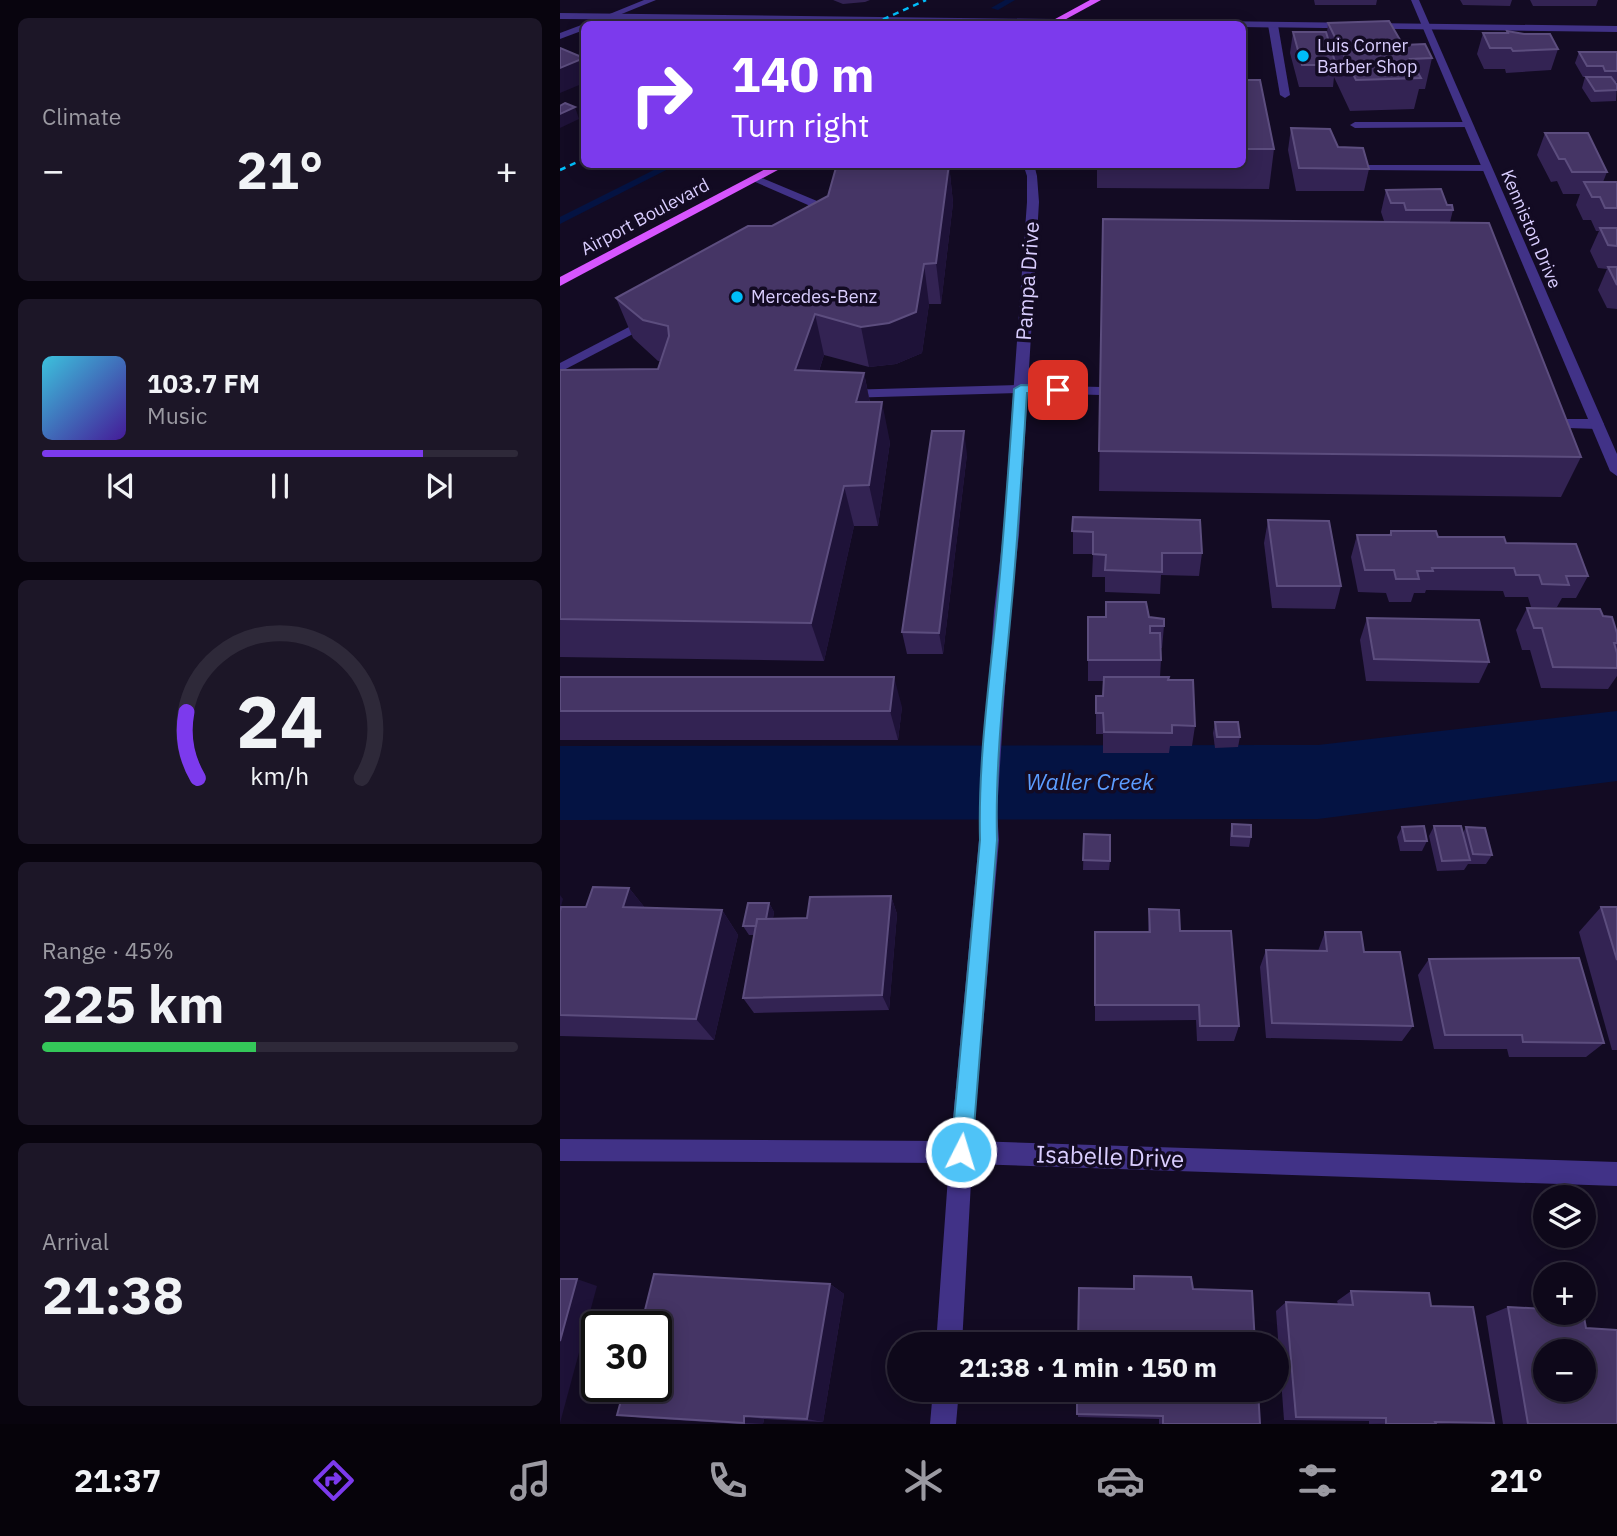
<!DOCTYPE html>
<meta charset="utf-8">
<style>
body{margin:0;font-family:"IBM Plex Sans",sans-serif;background:#1c1627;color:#f1f3f6;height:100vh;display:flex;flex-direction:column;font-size:26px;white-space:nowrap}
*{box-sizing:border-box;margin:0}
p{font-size:23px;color:#9b9aa2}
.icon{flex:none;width:38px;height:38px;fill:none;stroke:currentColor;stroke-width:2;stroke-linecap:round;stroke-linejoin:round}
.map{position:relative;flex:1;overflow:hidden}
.panel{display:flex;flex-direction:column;gap:18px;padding:18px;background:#08040e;width:560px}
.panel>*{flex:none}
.guide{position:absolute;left:21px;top:21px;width:665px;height:147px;border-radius:10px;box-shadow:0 4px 18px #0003,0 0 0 2px #2e2939;background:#7c3aed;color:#fff;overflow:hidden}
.buttons{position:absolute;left:973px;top:1185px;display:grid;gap:14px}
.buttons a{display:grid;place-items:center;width:63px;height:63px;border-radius:50%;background:#0e081a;box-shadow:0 4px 18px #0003,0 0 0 2px #2e2939;font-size:35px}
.speed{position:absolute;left:21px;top:1311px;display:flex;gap:14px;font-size:35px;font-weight:700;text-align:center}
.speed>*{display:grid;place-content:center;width:91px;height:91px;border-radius:50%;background:#0e081a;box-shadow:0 4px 18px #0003,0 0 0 2px #2e2939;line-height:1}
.speed .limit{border:4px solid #111;border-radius:10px;background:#fff;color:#111}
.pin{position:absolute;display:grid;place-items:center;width:60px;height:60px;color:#fff;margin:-30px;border-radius:14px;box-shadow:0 4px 10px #0006}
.me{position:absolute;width:77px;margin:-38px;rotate:5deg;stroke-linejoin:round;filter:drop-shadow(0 0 5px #0008)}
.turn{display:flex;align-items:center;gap:24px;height:147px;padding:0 35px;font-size:32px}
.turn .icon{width:91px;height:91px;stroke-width:2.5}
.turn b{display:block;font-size:49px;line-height:60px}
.big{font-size:52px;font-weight:800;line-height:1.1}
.panel .widget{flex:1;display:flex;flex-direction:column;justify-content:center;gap:10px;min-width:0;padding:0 24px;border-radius:10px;background:#1c1627}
.panel .dial{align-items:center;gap:0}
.dial svg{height:182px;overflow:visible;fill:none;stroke:#2e2939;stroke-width:7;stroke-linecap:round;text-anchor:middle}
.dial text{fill:#f1f3f6;stroke:none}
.song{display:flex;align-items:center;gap:21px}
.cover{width:84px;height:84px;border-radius:10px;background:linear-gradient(135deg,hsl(190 70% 55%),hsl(260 70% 35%))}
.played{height:7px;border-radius:4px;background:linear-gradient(90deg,#7c3aed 80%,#2e2939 80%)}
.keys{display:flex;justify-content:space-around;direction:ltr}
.heat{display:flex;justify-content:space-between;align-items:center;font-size:38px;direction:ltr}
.charge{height:10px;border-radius:5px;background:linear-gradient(90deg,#34c759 45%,#2e2939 0)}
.trip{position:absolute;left:327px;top:1332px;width:402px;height:70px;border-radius:35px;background:#0e081a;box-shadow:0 4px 18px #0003,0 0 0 2px #2e2939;font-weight:800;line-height:70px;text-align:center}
.menu{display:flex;height:112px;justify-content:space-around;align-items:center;background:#06030a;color:#9b9aa2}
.menu .icon{width:49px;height:49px}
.menu .current{color:#7c3aed}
.menu b{font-size:32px;color:#f1f3f6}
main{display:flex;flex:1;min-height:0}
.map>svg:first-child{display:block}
</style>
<main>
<section class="panel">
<div class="widget"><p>Climate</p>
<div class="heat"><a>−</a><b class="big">21°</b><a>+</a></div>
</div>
<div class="widget">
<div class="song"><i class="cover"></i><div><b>103.7 FM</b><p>Music</p></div></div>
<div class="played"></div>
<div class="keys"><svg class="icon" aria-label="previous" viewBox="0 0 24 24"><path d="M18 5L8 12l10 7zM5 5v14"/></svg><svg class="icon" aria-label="pause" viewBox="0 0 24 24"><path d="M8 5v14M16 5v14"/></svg><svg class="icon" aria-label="next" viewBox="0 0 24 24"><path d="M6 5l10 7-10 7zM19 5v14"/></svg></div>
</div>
<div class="widget dial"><svg viewBox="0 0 100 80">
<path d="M14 69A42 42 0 1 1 86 69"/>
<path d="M14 69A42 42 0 0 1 9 40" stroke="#7c3aed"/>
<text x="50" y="56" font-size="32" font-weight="700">24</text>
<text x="50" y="72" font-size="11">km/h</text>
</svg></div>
<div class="widget"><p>Range · 45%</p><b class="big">225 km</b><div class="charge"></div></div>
<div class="widget"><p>Arrival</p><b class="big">21:38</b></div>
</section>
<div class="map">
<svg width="1057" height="1424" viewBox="0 0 1057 1424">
<rect width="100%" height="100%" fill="#130b23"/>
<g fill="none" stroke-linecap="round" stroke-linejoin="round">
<g fill="#041343" fill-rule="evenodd">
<polygon points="445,0 455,0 438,10 431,8"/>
<polygon points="106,164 118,164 0,224 0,217"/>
</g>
<polygon fill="#041343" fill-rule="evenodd" points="1057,711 1057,781 758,819 0,820 0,746 758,745"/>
<g fill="#413287" fill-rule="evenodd">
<polygon points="713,22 718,25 730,95 725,98 720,95 708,25"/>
<polygon points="907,122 911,123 911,127 795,128 790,125 795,122"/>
<polygon points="803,165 926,165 931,168 926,171 807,170 803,169"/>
<polygon points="197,176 257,201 266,218 259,224 251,224 249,222 254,217 248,205 193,181 191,179"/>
<polygon points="90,316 96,320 94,323 0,372 0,363"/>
<polygon points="461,385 541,387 548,391 541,395 461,393 284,398 277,394 284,390"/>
<polygon points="984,419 1037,419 1044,424 1037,429 979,427 977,424"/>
</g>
<g fill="#413287" fill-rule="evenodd">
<polygon points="84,0 96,0 37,24 25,24"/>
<polygon points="851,0 859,0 1057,454 1057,476 1050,471"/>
<polygon points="24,24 24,30 0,39 0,33"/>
<polygon points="463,164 474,164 477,176 479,202 459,535 450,611 437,812 439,840 413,1141 1057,1162 1057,1186 412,1164 402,1344 376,1344 389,1163 0,1161 0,1139 391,1141 419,840 419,812 434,611 443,535 467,202 467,176"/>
<polygon points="373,1390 399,1390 396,1424 370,1424"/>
</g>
<polygon fill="#413287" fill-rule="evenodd" points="0,13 1057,26 1057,32 682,27 682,24 0,19"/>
<g fill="#d755ff" fill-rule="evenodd">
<polygon points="530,0 541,0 497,24 486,24"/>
<polygon points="215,164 229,164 0,286 0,277"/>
</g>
<g stroke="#00bdf9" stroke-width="2.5" stroke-dasharray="6 5" stroke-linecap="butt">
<polyline points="313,24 366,0"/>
<polyline points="0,170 24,159"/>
</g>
</g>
<g fill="#332353">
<polygon points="273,0 310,0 305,2 283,4"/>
<polygon points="754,0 817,0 816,5 755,5"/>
<polygon points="900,0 952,0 950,6 903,5"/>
<polygon points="970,0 1038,0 1036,6 973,6"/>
<polygon points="768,23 843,45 872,58 865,89 859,89 854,109 790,111 774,77 773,87 739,87 730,53 733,32 767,33"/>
<polygon points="947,31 998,49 991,70 946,73 945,69 924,69 917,54 923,33 946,33"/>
<polygon points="1019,52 1057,52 1057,82 1055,82 1057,85 1056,101 1031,102 1022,88 1025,77 1023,77 1015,63"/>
<polygon points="682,80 714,149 709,189 537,188 537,164 682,164"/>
<polygon points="731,128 778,147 809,169 804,191 736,191 728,150"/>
<polygon points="985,133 1047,172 1043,182 1057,182 1057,309 1047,308 1038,290 1047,269 1038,268 1030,251 1039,231 1036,231 1031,220 1023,220 1016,205 1020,194 1003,194 997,181 991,182 977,155"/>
<polygon points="389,164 393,203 381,304 369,304 362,353 336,364 309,367 264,355 259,371 304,373 310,402 330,442 318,526 294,526 264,661 0,657 0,370 98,369 100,361 98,361 73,338 56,298 212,226"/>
<polygon points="826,190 887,205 893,210 890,222 1021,457 1001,497 539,491 543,219 824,221 821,212"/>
<polygon points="407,454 383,654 347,654 342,632"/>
<polygon points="513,517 642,553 639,576 601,575 600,594 545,592 545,577 532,577 533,554 513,554"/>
<polygon points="708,520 781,586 775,609 712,608 704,543"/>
<polygon points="831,531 878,537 946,543 1028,576 1016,598 1002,598 997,607 971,607 968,597 945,597 943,591 866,590 865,593 854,593 851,602 829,602 826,593 798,592 791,557 797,535 829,535"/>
<polygon points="967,608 1043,616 1057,633 1057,676 1048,689 981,688 970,650 962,650 956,630"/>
<polygon points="528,617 589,617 604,626 602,648 601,648 601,660 600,677 608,680 635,726 632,746 610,746 609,753 543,753 543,734 536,734 536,696 543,696 544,681 528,681"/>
<polygon points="807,618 929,662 919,683 806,681 800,640"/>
<polygon points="0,677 342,707 338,740 0,740"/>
<polygon points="655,722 680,737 678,747 655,748 653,733"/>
<polygon points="672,824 691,837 689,847 670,846 670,834"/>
<polygon points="874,826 903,833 906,827 932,855 926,864 908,864 904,870 877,871 869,836"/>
<polygon points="842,827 867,841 862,851 840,851 837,837"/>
<polygon points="524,834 550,861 549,870 523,870"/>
<polygon points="69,888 85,908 162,910 178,935 154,1040 0,1036 0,911 26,907"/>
<polygon points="331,896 337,914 329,1010 194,1013 183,998 194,935 189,935 183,926 209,903 214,912 213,918 247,918"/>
<polygon points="1041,907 1057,907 1057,1050 1052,1050 1019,932"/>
<polygon points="589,909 620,931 679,1026 674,1041 637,1041 636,1020 535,1021 535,932 588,932"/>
<polygon points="765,932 804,952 853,1026 842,1041 706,1038 700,967 706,950 758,951"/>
<polygon points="869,959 1044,1043 1026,1057 949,1057 947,1049 874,1049 858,975"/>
<polygon points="270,1284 284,1294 263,1422 204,1419 203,1424 179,1424 84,1418 57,1415"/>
<polygon points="791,1291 871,1306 934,1423 809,1424 809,1421 724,1420 716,1311 726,1302 778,1304 777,1301"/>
<polygon points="948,1307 1026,1328 1057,1424 943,1424 926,1316"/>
<polygon points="517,1390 700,1424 599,1424 599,1419 518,1417"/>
</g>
<g fill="#1e1238">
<polygon points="24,58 24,83 0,93 0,68"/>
<polygon points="15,107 19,119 0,128 0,114"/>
<polygon points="389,164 393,203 381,304 376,263"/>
<polygon points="364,264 369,304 362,353 336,364 309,367 301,327"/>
<polygon points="255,314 264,355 246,410 235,370"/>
<polygon points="304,373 312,414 296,402"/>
<polygon points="322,402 330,442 318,526 309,485"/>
<polygon points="404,431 407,454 383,654 379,633"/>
<polygon points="284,486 294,526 264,661 251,623"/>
<polygon points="334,677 342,707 338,740 330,711"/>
<polygon points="69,888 89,913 63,907"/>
<polygon points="0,895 3,899 0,910"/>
<polygon points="331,896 337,914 329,1010 322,995"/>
<polygon points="209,903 214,912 210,935 205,926"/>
<polygon points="162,910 178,935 154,1040 136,1019"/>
<polygon points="17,1279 37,1286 0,1423 0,1341"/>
<polygon points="270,1284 284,1294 263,1422 247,1419"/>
<polygon points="184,1416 204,1419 203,1424 184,1423"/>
</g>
<g fill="#453565" stroke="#5c4d7e" stroke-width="2" fill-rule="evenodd">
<polygon points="829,21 843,45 865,44 872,58 850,59 861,78 796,80 768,23"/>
<polygon points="86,23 146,23 146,24 85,24"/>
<polygon points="947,31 964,34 990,34 998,49 953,51 951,48 930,48 923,33 948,33"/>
<polygon points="733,32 766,32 776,65 742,65"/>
<polygon points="0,48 24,58 0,68"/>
<polygon points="1019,52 1057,52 1057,71 1045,71 1043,66 1027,66"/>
<polygon points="1026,77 1051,77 1057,85 1057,90 1035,91"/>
<polygon points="682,80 700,80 714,149 682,149"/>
<polygon points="5,103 15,107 0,114 0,106"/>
<polygon points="731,128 770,129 778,147 803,148 809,169 739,168"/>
<polygon points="985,133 1028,133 1047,172 1012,172 1005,159 999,159"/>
<polygon points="277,164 389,164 376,263 364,264 356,312 329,323 301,327 255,314 235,370 304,373 296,402 322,402 309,485 284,486 251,623 0,619 0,370 98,369 109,336 108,326 83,320 56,298 188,226 212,226 268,196"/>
<polygon points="1024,182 1057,182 1057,208 1045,208 1040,197 1032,197"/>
<polygon points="881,189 887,205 892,205 893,210 846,210 844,203 831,203 826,190"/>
<polygon points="543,219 929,223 1021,457 539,451"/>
<polygon points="1040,228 1057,228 1057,246 1048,245"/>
<polygon points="1048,267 1057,267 1057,285"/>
<polygon points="372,431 404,431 379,633 342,632"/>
<polygon points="513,517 640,520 642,553 602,553 602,572 545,570 546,555 533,554 533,532 512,531"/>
<polygon points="708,520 769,521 781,586 717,586"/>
<polygon points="831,531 876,531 878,537 944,537 946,543 1016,544 1028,576 1006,576 1009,585 982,584 979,575 956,575 954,568 872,568 873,571 857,571 859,579 836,579 834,570 805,570 797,535 831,535"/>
<polygon points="546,602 586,602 589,617 604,619 604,626 590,626 590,633 600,633 601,660 528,660 528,617 546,617"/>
<polygon points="967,608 1040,609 1043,616 1052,617 1057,633 1057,643 1054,643 1057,653 1057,668 993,667 982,628 974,628"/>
<polygon points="807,618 919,620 929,662 814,659"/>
<polygon points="0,677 334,677 330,711 0,711"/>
<polygon points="544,677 609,677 608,680 633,680 635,726 612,725 612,733 544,732 543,713 536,713 536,696 543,696"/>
<polygon points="655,722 678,722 680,737 657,737"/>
<polygon points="672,824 691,825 691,837 672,836"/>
<polygon points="864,826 867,841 845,841 842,827"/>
<polygon points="874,826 901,826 910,860 882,861"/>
<polygon points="906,827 925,828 932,855 913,854"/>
<polygon points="524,834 550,835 550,861 523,860"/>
<polygon points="33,887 69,888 63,907 162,910 136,1019 0,1015 0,911 1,907 26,907"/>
<polygon points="331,896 322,995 183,998 197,919 247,918 250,897"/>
<polygon points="188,903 209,903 206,919 197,919 196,926 183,926"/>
<polygon points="1041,907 1057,907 1057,960"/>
<polygon points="589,909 619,910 620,931 671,931 679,1026 640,1026 639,1005 535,1005 535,932 590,932"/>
<polygon points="765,932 801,932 804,952 840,952 853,1026 712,1023 706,950 767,951"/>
<polygon points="1019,958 1044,1043 963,1042 962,1035 885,1035 869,959"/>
<polygon points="94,1274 270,1284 247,1419 184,1416 184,1423 57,1415 65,1386 96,1386 96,1326 81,1326"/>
<polygon points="574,1276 631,1277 633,1289 692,1291 695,1344 518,1344 519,1288 574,1289"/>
<polygon points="0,1279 17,1279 0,1341"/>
<polygon points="791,1291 869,1293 871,1306 913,1307 934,1423 875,1422 876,1424 826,1424 826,1418 736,1417 726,1302 793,1305"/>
<path d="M948,1307L985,1309V1312H1023L1026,1328L1057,1330V1424H968ZM985,1351H1024V1390H985Z"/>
<polygon points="517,1390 698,1390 700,1424 603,1424 603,1416 517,1414"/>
</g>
<path fill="#4fc3f7" stroke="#337fa1" stroke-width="2" d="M461,385L498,386L504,390L498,394L467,393C462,466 458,539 451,611C444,687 435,764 437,840L412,1152L408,1160L401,1163L394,1160L391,1152L420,840C418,762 429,684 437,606C444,534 449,462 454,389Z"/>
<g fill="#00bdf9" stroke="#130b23" stroke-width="2.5">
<circle cx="743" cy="56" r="7"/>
<circle cx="177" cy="297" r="7"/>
</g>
<g text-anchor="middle" stroke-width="7" stroke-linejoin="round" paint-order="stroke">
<g font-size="18" fill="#daceff" stroke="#130b23" text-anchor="start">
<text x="757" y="52">Luis Corner<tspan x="757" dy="21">Barber Shop</tspan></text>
<text x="191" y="303">Mercedes-Benz</text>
</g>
<g font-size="18" fill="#daceff" stroke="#130b23">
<text transform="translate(85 217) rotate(-28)" y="6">Airport Boulevard</text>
<text transform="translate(971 229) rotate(67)" y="6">Kenniston Drive</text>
</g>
<g font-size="21" fill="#daceff" stroke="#130b23">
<text transform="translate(468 281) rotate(-86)" y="7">Pampa Drive</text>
</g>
<g font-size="23" font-style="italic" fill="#5c9dff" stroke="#130b23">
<text x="530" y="790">Waller Creek</text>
</g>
<g font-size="24" fill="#daceff" stroke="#130b23">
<text transform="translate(550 1157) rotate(2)" y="8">Isabelle Drive</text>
</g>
</g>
</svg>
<div class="buttons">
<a><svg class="icon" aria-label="layers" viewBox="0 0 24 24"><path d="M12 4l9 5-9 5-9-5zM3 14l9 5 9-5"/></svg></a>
<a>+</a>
<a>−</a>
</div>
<div class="speed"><div class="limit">30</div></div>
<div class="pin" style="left:498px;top:390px;background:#d93025"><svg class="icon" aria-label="arrive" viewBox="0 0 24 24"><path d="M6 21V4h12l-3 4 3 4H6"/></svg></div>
<svg class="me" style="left:401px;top:1152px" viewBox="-20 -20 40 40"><circle r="17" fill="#4fc3f7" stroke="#fff" stroke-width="3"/><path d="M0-11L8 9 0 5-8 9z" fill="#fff"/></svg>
<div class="trip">21:38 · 1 min · 150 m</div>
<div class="guide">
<div class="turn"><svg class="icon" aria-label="right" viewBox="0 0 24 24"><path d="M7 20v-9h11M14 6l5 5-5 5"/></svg><div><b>140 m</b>Turn right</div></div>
</div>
</div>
</main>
<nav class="menu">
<b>21:37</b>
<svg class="icon current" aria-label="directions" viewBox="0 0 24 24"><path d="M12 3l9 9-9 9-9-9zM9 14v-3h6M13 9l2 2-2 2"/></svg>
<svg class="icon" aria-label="music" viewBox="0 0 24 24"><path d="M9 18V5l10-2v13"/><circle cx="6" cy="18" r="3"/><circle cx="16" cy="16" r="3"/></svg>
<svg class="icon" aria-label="phone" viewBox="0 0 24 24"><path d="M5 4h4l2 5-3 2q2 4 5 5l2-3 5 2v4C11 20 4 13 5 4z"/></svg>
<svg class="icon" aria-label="climate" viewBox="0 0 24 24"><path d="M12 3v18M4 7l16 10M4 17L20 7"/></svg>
<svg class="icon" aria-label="car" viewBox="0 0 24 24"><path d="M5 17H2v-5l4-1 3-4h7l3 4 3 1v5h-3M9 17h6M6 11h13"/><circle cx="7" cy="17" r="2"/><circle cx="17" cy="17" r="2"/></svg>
<svg class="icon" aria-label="filters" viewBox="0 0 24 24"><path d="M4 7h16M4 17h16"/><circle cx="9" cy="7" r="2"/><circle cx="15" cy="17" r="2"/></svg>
<b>21°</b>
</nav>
